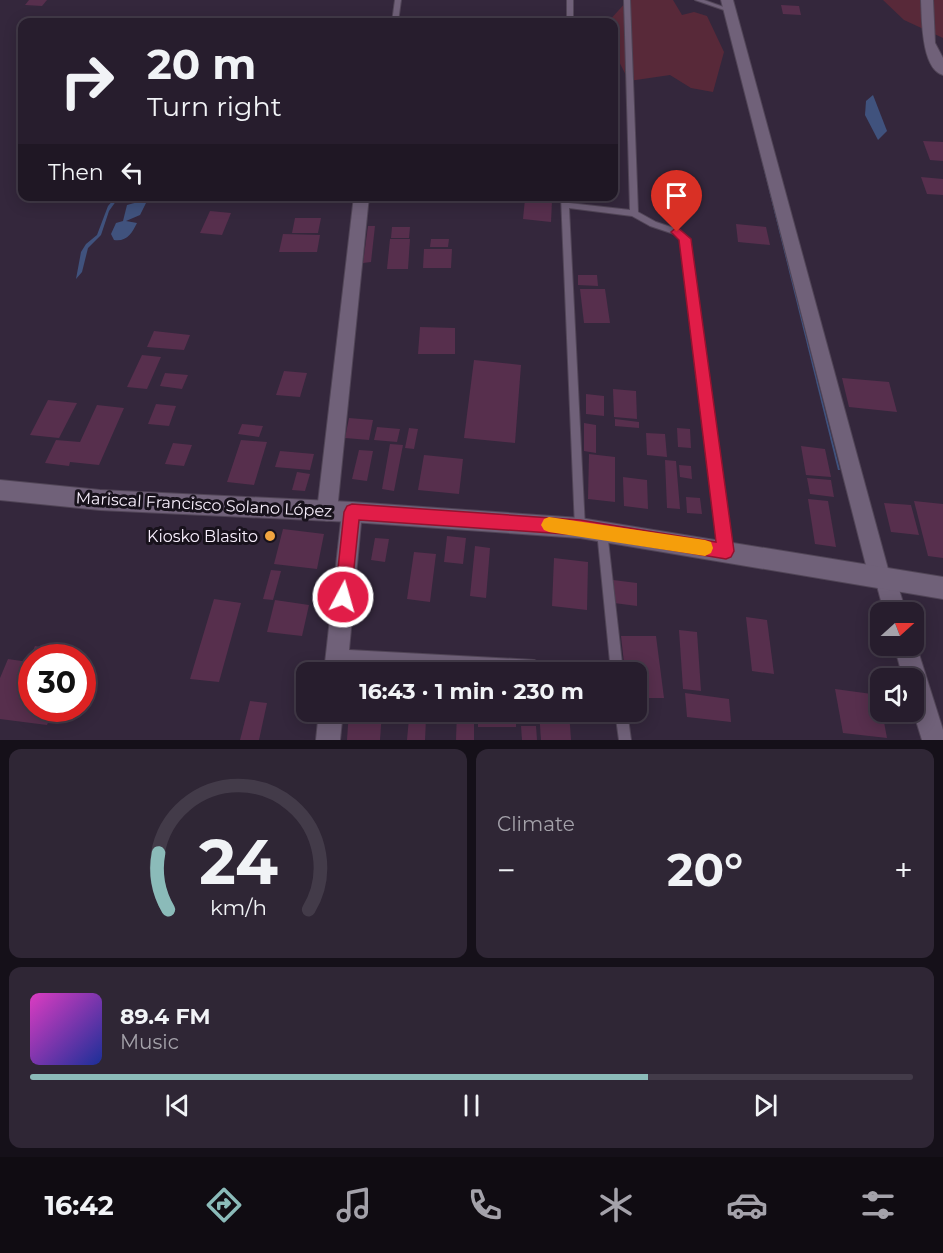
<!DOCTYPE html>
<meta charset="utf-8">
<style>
body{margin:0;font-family:Montserrat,sans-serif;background:#2f2635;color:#f1f3f6;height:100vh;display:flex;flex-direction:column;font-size:22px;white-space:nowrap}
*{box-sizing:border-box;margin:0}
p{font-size:20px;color:#a4a2aa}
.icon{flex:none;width:33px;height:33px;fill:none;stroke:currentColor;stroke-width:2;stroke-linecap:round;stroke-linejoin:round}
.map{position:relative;height:740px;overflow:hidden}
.drawer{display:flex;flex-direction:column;gap:9px;padding:9px;background:#151019;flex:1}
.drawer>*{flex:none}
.top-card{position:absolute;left:18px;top:18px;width:600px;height:183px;border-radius:12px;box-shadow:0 3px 15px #0003,0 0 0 2px #433b49;background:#271d2d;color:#f1f3f6;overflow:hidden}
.needle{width:39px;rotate:69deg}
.buttons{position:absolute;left:870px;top:602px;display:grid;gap:12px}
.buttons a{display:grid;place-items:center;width:54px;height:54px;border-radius:12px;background:#271d2d;box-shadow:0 3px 15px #0003,0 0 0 2px #433b49;font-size:30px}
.speed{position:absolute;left:18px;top:644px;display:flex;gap:12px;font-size:30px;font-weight:700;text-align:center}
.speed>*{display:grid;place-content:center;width:78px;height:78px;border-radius:50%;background:#271d2d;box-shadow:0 3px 15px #0003,0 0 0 2px #433b49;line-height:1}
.speed .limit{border:9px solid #d22;background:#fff;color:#111}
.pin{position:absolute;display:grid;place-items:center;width:51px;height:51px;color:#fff;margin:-62px -26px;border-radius:50% 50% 50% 0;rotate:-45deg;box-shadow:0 0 6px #0007}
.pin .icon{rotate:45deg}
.me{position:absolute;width:66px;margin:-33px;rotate:6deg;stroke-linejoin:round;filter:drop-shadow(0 0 4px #0008)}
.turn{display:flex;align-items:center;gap:21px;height:126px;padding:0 30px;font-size:27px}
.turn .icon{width:78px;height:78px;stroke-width:2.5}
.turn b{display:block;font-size:42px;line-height:51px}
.then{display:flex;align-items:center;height:57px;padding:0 30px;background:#0003;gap:12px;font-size:22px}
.big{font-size:45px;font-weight:700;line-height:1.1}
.drawer .widget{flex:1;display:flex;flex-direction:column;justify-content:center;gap:9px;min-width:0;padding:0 21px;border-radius:12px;background:#2f2635}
.drawer .dial{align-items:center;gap:0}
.dial svg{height:156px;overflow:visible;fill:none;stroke:#433b49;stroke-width:7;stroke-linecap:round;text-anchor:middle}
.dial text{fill:#f1f3f6;stroke:none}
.song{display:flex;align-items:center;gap:18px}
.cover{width:72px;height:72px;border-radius:9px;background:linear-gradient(135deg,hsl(310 70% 55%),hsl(230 70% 35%))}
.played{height:6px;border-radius:3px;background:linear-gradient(90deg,#8bbbb9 70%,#433b49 70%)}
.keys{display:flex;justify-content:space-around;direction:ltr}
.heat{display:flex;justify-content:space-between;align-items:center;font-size:33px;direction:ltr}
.drawer .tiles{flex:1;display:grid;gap:9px;grid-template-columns:1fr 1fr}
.widget:last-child{grid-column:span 2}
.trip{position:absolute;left:296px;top:662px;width:351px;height:60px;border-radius:12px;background:#271d2d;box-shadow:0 3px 15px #0003,0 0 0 2px #433b49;font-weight:700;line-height:60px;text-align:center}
.tabs{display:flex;height:96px;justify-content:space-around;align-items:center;background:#100c12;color:#a4a2aa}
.tabs .icon{width:42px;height:42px}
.tabs .active{color:#8bbbb9}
.tabs b{font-size:27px;color:#f1f3f6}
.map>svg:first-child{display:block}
</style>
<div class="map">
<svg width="943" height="740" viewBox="0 0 943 740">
<rect width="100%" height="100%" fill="#34273c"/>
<g fill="#582939">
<polygon points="628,0 673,0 682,15 694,12 707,16 724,52 713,92 691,88 670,75 629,81 614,52 614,22 608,22"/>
<polygon points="883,0 943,0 943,38 904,20"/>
</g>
<g fill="#40527d">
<polygon points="725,12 840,470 838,470"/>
<polygon points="873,95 887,131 878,140 865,115 866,101"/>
<polygon points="116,197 119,197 109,211 101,235 88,248 82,272 76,279 81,252 86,244 97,235 108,206"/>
<path d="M137,197H149L140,202L146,203L140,215L126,221L137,223C132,233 127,242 114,240L111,234L116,223L123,221L127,205L138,202Z"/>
</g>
<g fill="#572f4d">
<polygon points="29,0 47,0 42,6 25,5"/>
<polygon points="781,5 799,6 801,15 783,14"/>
<polygon points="923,141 943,142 943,161 930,160"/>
<polygon points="921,177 943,179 943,195 927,194"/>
<polygon points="525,199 552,201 551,222 523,219"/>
<polygon points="210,211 231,213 222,235 200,233"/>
<polygon points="295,218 321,218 318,233 292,233"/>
<polygon points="736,224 766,227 770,245 738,242"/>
<polygon points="368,226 375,226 371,262 363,263"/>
<polygon points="392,227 410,227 409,238 391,238"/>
<polygon points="283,234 320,235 317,252 279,252"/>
<polygon points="390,239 410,239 408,269 387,269"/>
<polygon points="431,239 449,239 448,247 430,247"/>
<polygon points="424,249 452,249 451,268 423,268"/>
<polygon points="578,275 597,275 598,286 578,285"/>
<polygon points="580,289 605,289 610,323 584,323"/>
<polygon points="420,327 455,328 455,354 418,354"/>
<polygon points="154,331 190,335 184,350 147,347"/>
<polygon points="142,355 161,357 147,389 127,387"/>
<polygon points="474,360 521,365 515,443 464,438"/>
<polygon points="284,371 307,373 300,397 276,395"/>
<polygon points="165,373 188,375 182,389 160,386"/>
<polygon points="842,378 889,382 897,412 849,407"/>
<polygon points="613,389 636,391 637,419 614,417"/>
<polygon points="586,394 604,396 604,416 586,414"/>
<polygon points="48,400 77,403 59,438 30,435"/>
<polygon points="156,404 176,406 169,426 148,424"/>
<polygon points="97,405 124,408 99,465 70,462 69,466 45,463 56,440 80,442"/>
<polygon points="349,418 373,420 369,440 345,438"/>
<polygon points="615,419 639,422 639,428 615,426"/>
<polygon points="584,423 596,425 596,453 584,451"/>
<polygon points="242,424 263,426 259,437 238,434"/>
<polygon points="377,427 400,429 397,442 374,440"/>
<polygon points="409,428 418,429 414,449 405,448"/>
<polygon points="677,428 690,429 691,448 678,447"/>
<polygon points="646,433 665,434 667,457 647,455"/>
<polygon points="241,440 267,442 254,485 227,482"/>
<polygon points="173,443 192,445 184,466 165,464"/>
<polygon points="390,444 403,445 394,491 382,489"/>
<polygon points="801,446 825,449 831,477 806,475"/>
<polygon points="359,450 373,451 367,481 352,479"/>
<polygon points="280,451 314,454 310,470 275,467"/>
<polygon points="589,454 615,457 615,502 588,499"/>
<polygon points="424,455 463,459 459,494 418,490"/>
<polygon points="665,460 676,461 680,509 667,508"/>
<polygon points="679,465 691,466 692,479 680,477"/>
<polygon points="297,472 310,474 305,491 292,490"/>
<polygon points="623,477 647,480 648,509 624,506"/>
<polygon points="807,478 831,480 834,497 810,494"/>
<polygon points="686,497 700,498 702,514 687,513"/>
<polygon points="808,499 828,501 836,547 815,544"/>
<polygon points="914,501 943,504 943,558 928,556"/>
<polygon points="884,503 911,505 919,535 891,532"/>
<polygon points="283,529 324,534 317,569 274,564"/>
<polygon points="447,536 466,538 463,564 444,562"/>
<polygon points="375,538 389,539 385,562 371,560"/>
<polygon points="475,546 490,548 486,598 470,596"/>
<polygon points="414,552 436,554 430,602 407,599"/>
<polygon points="554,558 588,562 587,610 552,606"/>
<polygon points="271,570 281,571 273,600 263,599"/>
<polygon points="613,580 637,583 637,606 614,603"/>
<polygon points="214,599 241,603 219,682 190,679"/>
<polygon points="275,600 309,605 302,636 267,632"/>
<polygon points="746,617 767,620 774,674 752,671"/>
<polygon points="679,630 697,632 701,691 683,689"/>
<polygon points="621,636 656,636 664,698 636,698 636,672 625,672"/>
<polygon points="35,646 55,649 52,657 32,657 32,708 54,708 47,725 0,719 0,678 8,659 28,662"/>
<polygon points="835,689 879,695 887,738 843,733"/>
<polygon points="685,693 729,699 731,722 687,717"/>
<polygon points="250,701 267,703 259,740 240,740"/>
<polygon points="349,711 382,711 380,740 347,740"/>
<polygon points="457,711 474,711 474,740 456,740"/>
<rect x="478" y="711" width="38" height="16"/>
<polygon points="539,711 569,711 571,740 541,740"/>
<polygon points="409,718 426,719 425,740 407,740"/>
<polygon points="521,726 536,726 537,740 522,740"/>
</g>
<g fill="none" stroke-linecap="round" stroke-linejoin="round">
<defs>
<g id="lane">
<polygon points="395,0 401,0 398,22 392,22"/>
<rect x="567" y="0" width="6" height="22"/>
<polygon points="624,0 630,0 638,212 656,222 680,230 689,239 731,551 730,555 726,556 722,555 721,551 681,240 674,234 650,226 632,216 569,208 585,528 584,532 580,533 576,532 575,528 561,196 569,196 569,203 630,210"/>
<polygon points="695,0 704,0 732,10 727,11"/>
<polygon points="602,526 606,527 607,531 623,672 611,672 597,531 598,527"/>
<polygon points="615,711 627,711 631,740 619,740"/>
</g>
<g id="street">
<polygon points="721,0 733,0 888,569 893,570 906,612 884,612 877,586 872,585 869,577"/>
<path d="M921,0H933L935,43L943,58V75C921,69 922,18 921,0Z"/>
<polygon points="354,196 369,196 337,511 334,518 327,521 320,518 317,511"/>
<polygon points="352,502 359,505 362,512 349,650 534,660 542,664 546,672 324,672 342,512 345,505"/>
<polygon points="914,638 943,730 943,740 922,740 913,711 914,678 903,678 894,645 914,645"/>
<polygon points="319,711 343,711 340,740 316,740"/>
</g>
<polygon id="secondary" points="0,480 100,490 352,502 580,518 943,577 943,599 580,538 352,522 100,510 0,500"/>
</defs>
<use href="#lane" stroke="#514557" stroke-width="2"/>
<use href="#street" stroke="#514557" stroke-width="2"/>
<use href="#secondary" stroke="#514557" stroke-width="2"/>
<use href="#lane" fill="#706179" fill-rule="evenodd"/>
<use href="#street" fill="#706179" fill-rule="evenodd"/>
<use href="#secondary" fill="#706179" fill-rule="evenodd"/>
</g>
<polygon fill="#e11d48" stroke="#92132f" stroke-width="1.5" points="677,227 691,239 734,551 731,557 726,559 580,535 359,520 351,597 349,603 343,605 337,603 335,597 344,512 347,506 352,504 580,520 716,542 679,240 671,232"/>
<polygon fill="#f59e0b" points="549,517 705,540 711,542 713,548 711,553 705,556 549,532 544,530 541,525 544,519"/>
<circle fill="#f1a540" stroke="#18121c" stroke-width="2" cx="270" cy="536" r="6"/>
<g text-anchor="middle" stroke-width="6" stroke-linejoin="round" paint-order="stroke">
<g font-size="16" fill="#f9f0fe" stroke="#18121c">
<text transform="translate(204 504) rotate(3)" y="6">Mariscal Francisco Solano López</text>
</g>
<g font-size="16" fill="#f9f0fe" stroke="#18121c" text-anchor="end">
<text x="258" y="542">Kiosko Blasito</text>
</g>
</g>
</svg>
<div class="buttons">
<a><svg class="needle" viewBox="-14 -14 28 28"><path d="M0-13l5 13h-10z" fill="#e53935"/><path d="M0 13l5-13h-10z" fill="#a4a2aa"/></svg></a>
<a><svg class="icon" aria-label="sound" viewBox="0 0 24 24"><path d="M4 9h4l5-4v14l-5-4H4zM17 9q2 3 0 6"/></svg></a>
</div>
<div class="speed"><div class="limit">30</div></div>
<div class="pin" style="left:677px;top:232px;background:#d93025"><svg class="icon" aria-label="arrive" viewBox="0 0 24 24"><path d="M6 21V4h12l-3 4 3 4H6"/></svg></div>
<svg class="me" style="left:343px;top:597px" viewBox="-20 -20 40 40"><circle r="17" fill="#e11d48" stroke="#fff" stroke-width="3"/><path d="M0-11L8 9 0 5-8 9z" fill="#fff"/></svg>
<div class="trip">16:43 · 1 min · 230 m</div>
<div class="top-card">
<div class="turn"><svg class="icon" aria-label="right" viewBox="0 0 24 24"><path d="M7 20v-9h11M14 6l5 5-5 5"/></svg><div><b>20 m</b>Turn right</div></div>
<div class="then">Then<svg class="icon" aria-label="left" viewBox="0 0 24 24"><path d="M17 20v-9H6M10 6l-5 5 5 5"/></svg></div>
</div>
</div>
<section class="drawer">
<div class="tiles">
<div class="widget dial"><svg viewBox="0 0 100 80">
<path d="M14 69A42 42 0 1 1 86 69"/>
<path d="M14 69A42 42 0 0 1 9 40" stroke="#8bbbb9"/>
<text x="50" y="56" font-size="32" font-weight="700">24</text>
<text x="50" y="72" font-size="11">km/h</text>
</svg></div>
<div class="widget"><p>Climate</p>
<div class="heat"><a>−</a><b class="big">20°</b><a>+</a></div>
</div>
<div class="widget">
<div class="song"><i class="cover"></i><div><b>89.4 FM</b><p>Music</p></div></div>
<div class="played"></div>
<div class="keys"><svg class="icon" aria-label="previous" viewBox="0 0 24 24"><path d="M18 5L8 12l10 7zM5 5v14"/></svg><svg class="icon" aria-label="pause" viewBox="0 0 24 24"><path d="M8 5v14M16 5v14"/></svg><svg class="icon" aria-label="next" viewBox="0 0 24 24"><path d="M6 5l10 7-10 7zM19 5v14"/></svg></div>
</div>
</div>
</section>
<nav class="tabs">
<b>16:42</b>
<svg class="icon active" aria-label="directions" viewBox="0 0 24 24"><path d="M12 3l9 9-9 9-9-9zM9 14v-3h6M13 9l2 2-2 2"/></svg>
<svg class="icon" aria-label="music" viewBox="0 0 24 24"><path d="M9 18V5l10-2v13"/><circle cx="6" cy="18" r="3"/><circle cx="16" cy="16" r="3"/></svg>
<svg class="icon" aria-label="phone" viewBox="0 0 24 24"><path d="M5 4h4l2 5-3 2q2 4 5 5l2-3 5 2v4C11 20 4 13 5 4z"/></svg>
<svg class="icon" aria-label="climate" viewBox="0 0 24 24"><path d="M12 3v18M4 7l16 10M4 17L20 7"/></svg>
<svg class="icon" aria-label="car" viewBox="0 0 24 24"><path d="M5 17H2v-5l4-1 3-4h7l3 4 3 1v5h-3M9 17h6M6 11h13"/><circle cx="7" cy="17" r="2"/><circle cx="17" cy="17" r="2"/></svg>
<svg class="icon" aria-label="filters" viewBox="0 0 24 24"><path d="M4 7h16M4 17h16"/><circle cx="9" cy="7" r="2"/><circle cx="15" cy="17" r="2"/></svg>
</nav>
